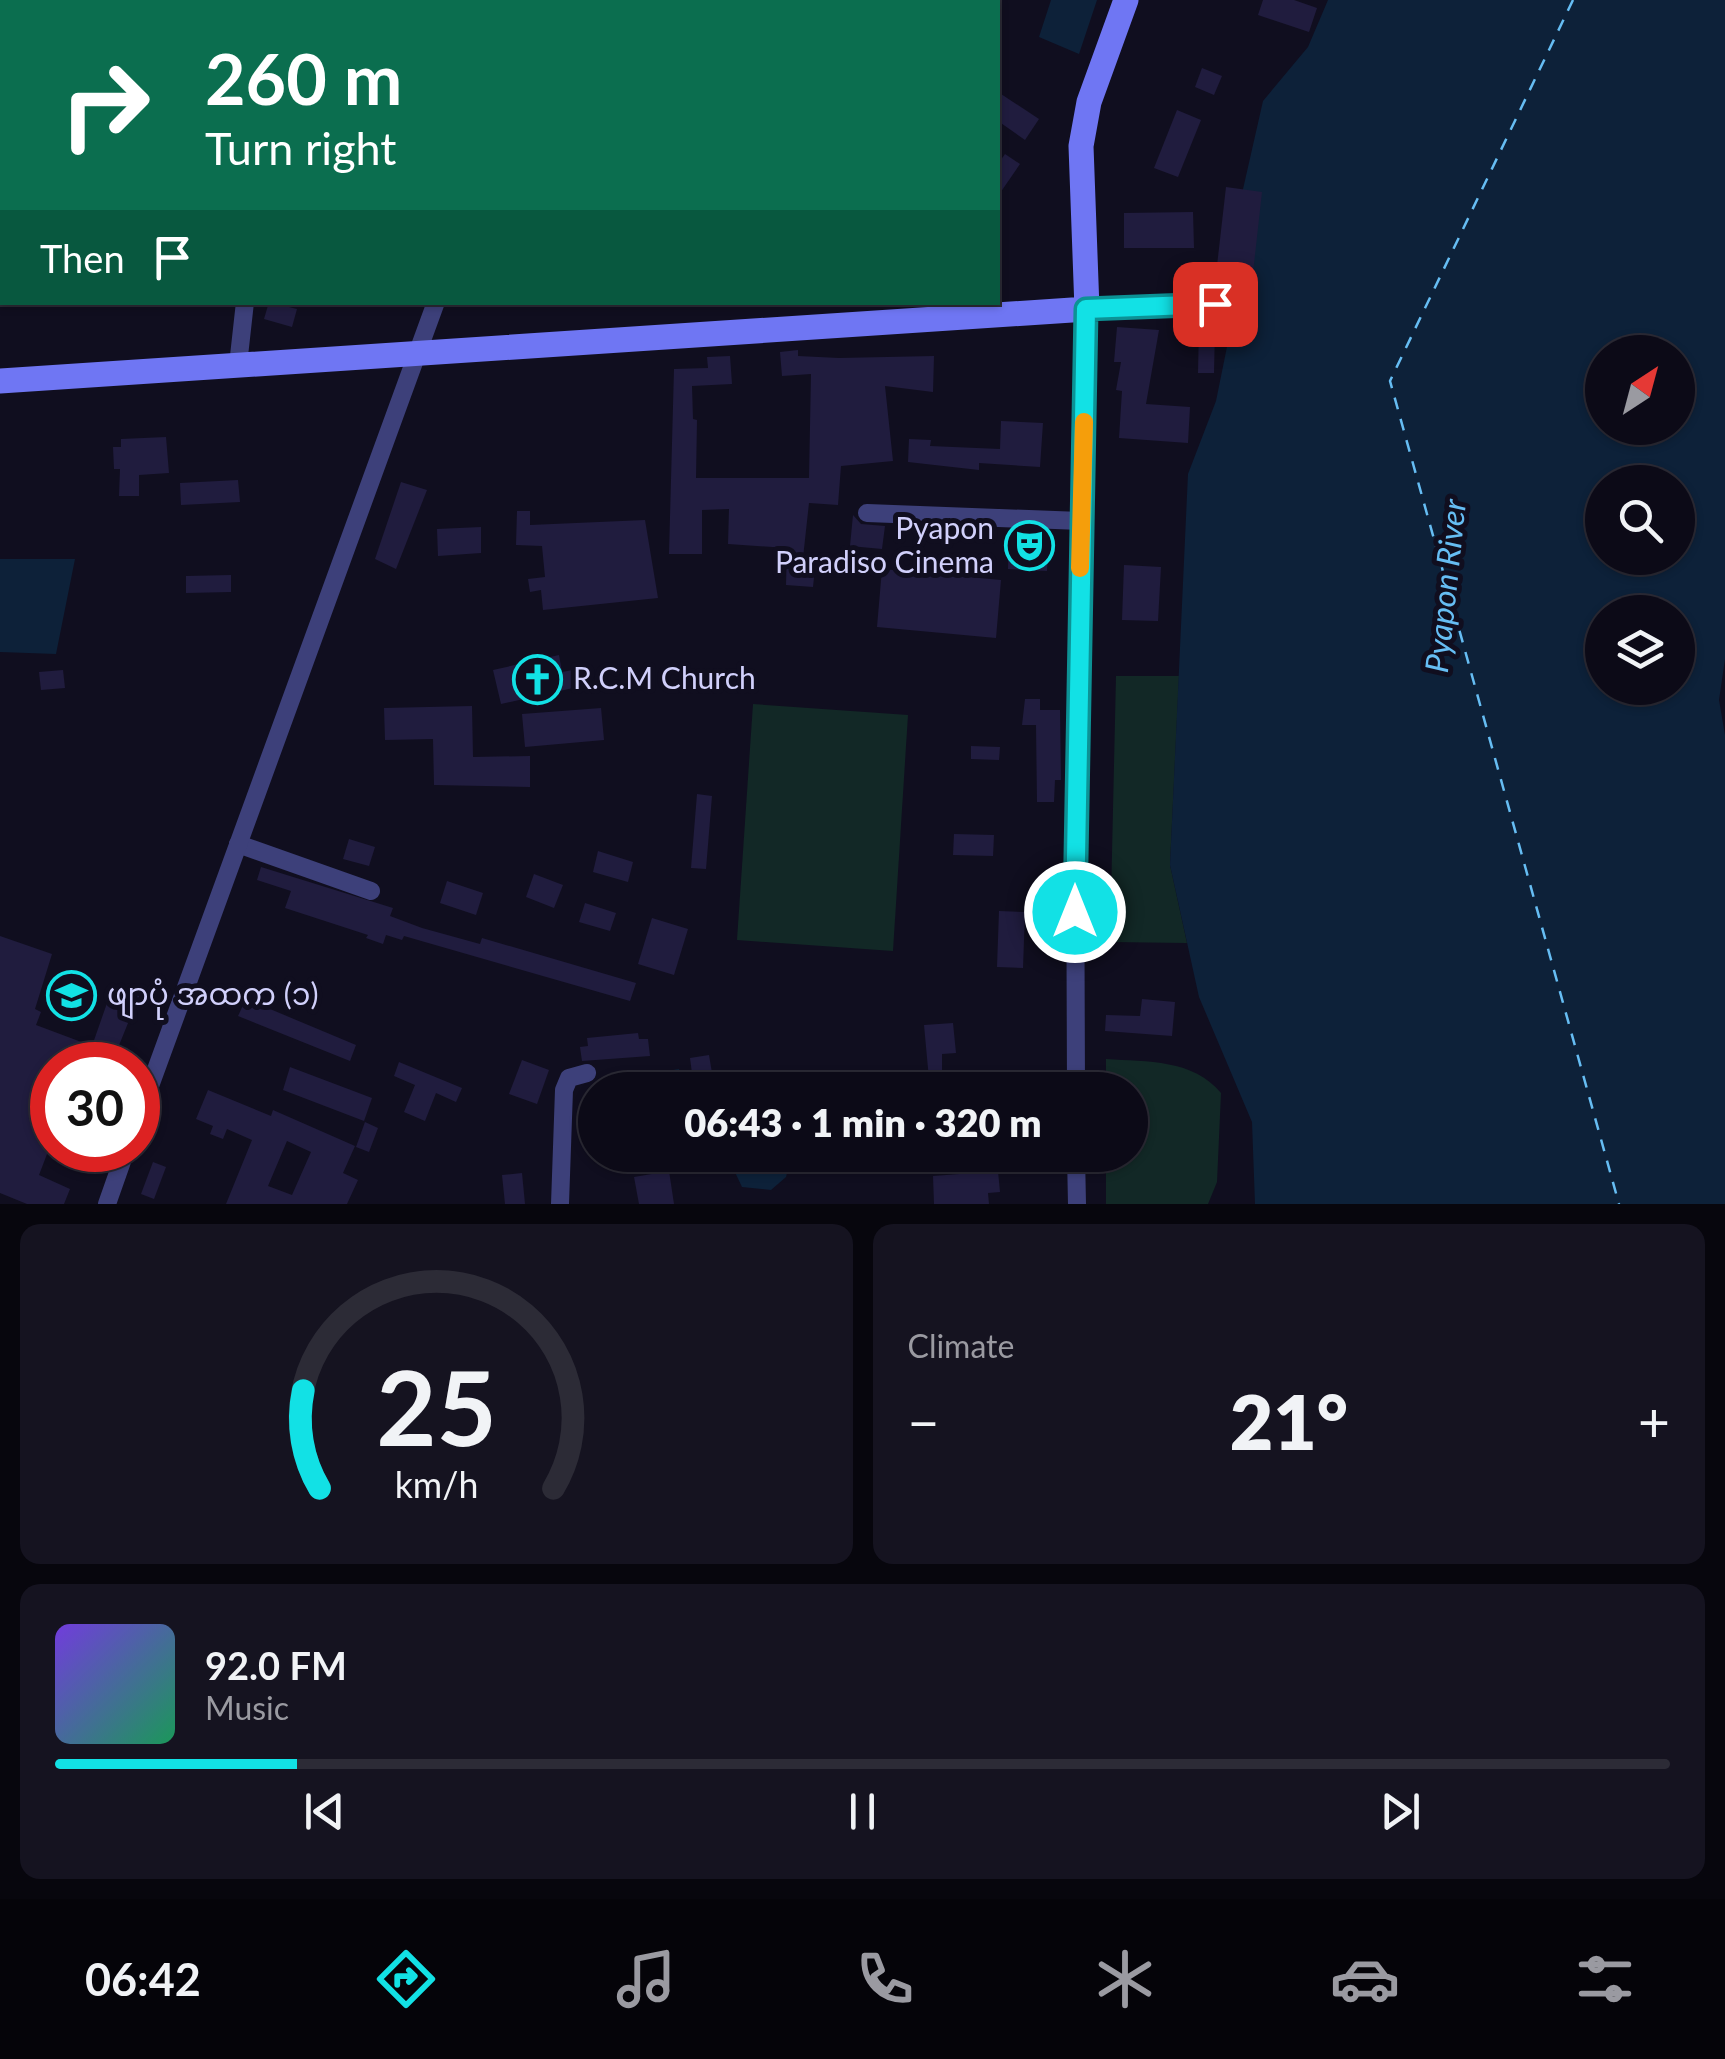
<!DOCTYPE html>
<meta charset="utf-8">
<style>
body{margin:0;font-family:Lato,"Noto Sans Myanmar",sans-serif;background:#151320;color:#f1f3f6;height:100vh;display:flex;flex-direction:column;font-size:38px;white-space:nowrap}
*{box-sizing:border-box;margin:0}
p{font-size:32px;color:#9a9aa1}
.icon{flex:none;width:55px;height:55px;fill:none;stroke:currentColor;stroke-width:2;stroke-linecap:round;stroke-linejoin:round}
.map{position:relative;height:1204px;overflow:hidden}
.side{display:flex;flex-direction:column;gap:20px;padding:20px;background:#07060d;flex:1}
.side>*{flex:none}
.hud{position:absolute;left:0px;top:0px;width:1000px;height:305px;box-shadow:0 2px 8px #0004,0 0 0 2px #2c2b36;background:#0b6e4f;color:#fff;overflow:hidden}
.needle{width:65px;rotate:36deg}
.controls{position:absolute;left:1585px;top:335px;display:grid;gap:20px}
.controls a{display:grid;place-items:center;width:110px;height:110px;border-radius:50%;background:#0c0a17;box-shadow:0 2px 8px #0004,0 0 0 2px #2c2b36;font-size:50px}
.speed{position:absolute;left:30px;top:1042px;display:flex;gap:20px;font-size:50px;font-weight:700;text-align:center}
.speed>*{display:grid;place-content:center;width:130px;height:130px;border-radius:50%;background:#0c0a17;box-shadow:0 2px 8px #0004,0 0 0 2px #2c2b36;line-height:1}
.speed .limit{border:15px solid #d22;background:#fff;color:#111}
.pin{position:absolute;display:grid;place-items:center;width:85px;height:85px;color:#fff;margin:-42px;border-radius:20px;box-shadow:0 5px 15px #0006}
.me{position:absolute;width:110px;margin:-55px;rotate:0deg;stroke-linejoin:round;filter:drop-shadow(0 0 8px #0008)}
.turn{display:flex;align-items:center;gap:35px;height:210px;padding:0 40px;font-size:45px}
.turn .icon{width:130px;height:130px;stroke-width:2.5}
.turn b{display:block;font-size:70px;line-height:85px}
.then{display:flex;align-items:center;height:95px;padding:0 40px;background:#0003;gap:20px;font-size:38px}
.big{font-size:75px;font-weight:800;line-height:1.1}
.side .widget{flex:1;display:flex;flex-direction:column;justify-content:center;gap:15px;min-width:0;padding:0 35px;border-radius:20px;background:#151320}
.side .dial{align-items:center;gap:0}
.dial svg{height:260px;overflow:visible;fill:none;stroke:#2c2b36;stroke-width:7;stroke-linecap:round;text-anchor:middle}
.dial text{fill:#f1f3f6;stroke:none}
.song{display:flex;align-items:center;gap:30px}
.cover{width:120px;height:120px;border-radius:15px;background:linear-gradient(135deg,hsl(260 70% 55%),hsl(150 70% 35%))}
.played{height:10px;border-radius:5px;background:linear-gradient(90deg,#12e1e5 15%,#2c2b36 15%)}
.keys{display:flex;justify-content:space-around;direction:ltr}
.heat{display:flex;justify-content:space-between;align-items:center;font-size:55px;direction:ltr}
.side .tiles{flex:1;display:grid;gap:20px;grid-template-columns:1fr 1fr}
.widget:last-child{grid-column:span 2}
.trip{position:absolute;left:578px;top:1072px;width:570px;height:100px;border-radius:50px;background:#0c0a17;box-shadow:0 2px 8px #0004,0 0 0 2px #2c2b36;font-weight:800;line-height:100px;text-align:center}
.tabs{display:flex;height:160px;justify-content:space-around;align-items:center;background:#050409;color:#9a9aa1}
.tabs .icon{width:70px;height:70px}
.tabs .current{color:#12e1e5}
.tabs b{font-size:45px;color:#f1f3f6}
.map>svg:first-child{display:block}
</style>
<div class="map">
<svg width="1725" height="1204" viewBox="0 0 1725 1204">
<rect width="100%" height="100%" fill="#100e1f"/>
<g fill="#122826">
<polygon points="1116,676 1179,676 1170,865 1187,943 1110,942"/>
<polygon points="753,704 908,715 893,951 737,940"/>
<path d="M1106,1059C1148,1062 1193,1059 1221,1093L1217,1182L1208,1204H1106V1155H1130V1090H1106Z"/>
</g>
<g fill="#0d2139" fill-rule="evenodd">
<polygon points="1051,0 1097,0 1079,54 1039,37"/>
<path d="M1328,0H1725V659L1719,700L1725,735V1204H1255L1252,1122L1199,997L1170,865L1188,474L1216,401L1232,322L1224,273L1263,101L1308,47ZM1602,352H1678V428H1602ZM1602,482H1678V558H1602ZM1602,612H1678V688H1602Z"/>
<polygon points="0,559 75,559 56,654 0,652"/>
<polygon points="679,1069 682,1090 595,1090 595,1136 586,1112 596,1083"/>
<polygon points="735,1155 782,1155 790,1161 786,1177 771,1190 742,1187 732,1166"/>
</g>
<g fill="none" stroke-linecap="round" stroke-linejoin="round">
<polyline stroke="#66bdf3" stroke-width="2.5" stroke-dasharray="12 10" stroke-linecap="butt" points="1573,0 1390,381 1619,1204"/>
</g>
<g fill="#201c3e" fill-rule="evenodd">
<polygon points="1263,0 1294,0 1317,8 1309,32 1258,15"/>
<polygon points="1202,68 1222,76 1214,95 1195,87"/>
<polygon points="998,92 1039,119 1025,140 998,121"/>
<polygon points="1177,110 1201,120 1178,177 1154,168"/>
<polygon points="1005,154 1020,164 998,196 998,164"/>
<polygon points="1226,187 1262,192 1250,300 1214,292"/>
<polygon points="1193,212 1194,248 1124,248 1124,213"/>
<polygon points="269,302 297,309 292,327 264,319"/>
<polygon points="1199,326 1215,327 1214,373 1198,373"/>
<polygon points="1117,327 1159,330 1146,404 1190,407 1188,443 1119,438 1122,391 1116,390 1121,362 1114,362"/>
<polygon points="798,350 798,356 839,358 934,356 933,392 885,386 893,461 841,466 838,505 809,503 802,567 815,568 813,587 786,585 787,548 728,544 729,509 702,510 702,554 669,554 674,369 708,368 707,357 730,356 732,384 692,386 693,419 697,420 696,478 809,478 811,374 782,376 780,352"/>
<polygon points="1001,421 1043,423 1040,467 979,463 979,470 908,462 909,439 931,440 930,446 1000,449"/>
<polygon points="166,437 169,473 139,475 139,496 119,496 120,469 114,469 113,447 121,447 121,439"/>
<polygon points="238,480 240,502 181,505 180,483"/>
<polygon points="401,482 427,490 396,569 375,559"/>
<polygon points="517,511 530,511 530,525 645,520 658,598 543,610 541,590 530,592 528,579 545,577 542,546 516,545"/>
<polygon points="853,515 861,524 885,526 882,549 850,546"/>
<polygon points="481,527 481,553 438,556 437,529"/>
<polygon points="1009,531 1049,532 1047,571 1008,569"/>
<polygon points="1124,565 1161,567 1158,621 1122,620"/>
<polygon points="882,569 1001,580 996,638 877,627"/>
<polygon points="231,575 231,592 186,593 186,576"/>
<polygon points="559,655 562,672 578,669 582,686 501,704 493,670"/>
<polygon points="63,670 65,688 41,690 39,672"/>
<polygon points="1025,699 1040,699 1040,710 1060,710 1061,780 1055,780 1054,802 1037,802 1036,725 1022,725"/>
<polygon points="472,706 473,757 530,756 530,787 434,785 433,739 385,740 384,708"/>
<polygon points="601,708 604,740 525,747 522,714"/>
<polygon points="971,746 1000,747 999,760 971,759"/>
<polygon points="697,794 712,796 706,869 691,868"/>
<polygon points="954,834 994,835 993,856 953,855"/>
<polygon points="349,839 375,847 369,866 343,859"/>
<polygon points="598,851 633,862 628,882 593,872"/>
<polygon points="261,867 393,908 390,916 422,928 480,944 482,938 636,983 630,1001 404,936 402,940 386,935 383,944 366,938 368,935 285,908 291,891 257,880"/>
<polygon points="534,874 563,885 554,908 526,897"/>
<polygon points="447,881 483,893 476,915 440,903"/>
<polygon points="585,903 616,913 610,931 579,922"/>
<polygon points="999,911 1025,912 1023,968 997,967"/>
<polygon points="652,918 688,929 674,975 638,964"/>
<polygon points="0,936 52,954 35,1009 41,1012 36,1025 92,1046 113,986 139,996 111,1065 75,1065 52,1056 52,1141 39,1175 70,1189 64,1204 27,1204 0,1193"/>
<polygon points="246,999 356,1045 350,1061 238,1016"/>
<polygon points="1142,999 1175,1002 1172,1036 1105,1031 1106,1015 1140,1016"/>
<polygon points="953,1023 956,1053 942,1054 942,1090 930,1090 924,1025"/>
<polygon points="638,1033 639,1039 648,1039 650,1056 582,1061 580,1047 588,1046 587,1038"/>
<polygon points="709,1055 714,1085 694,1088 690,1058"/>
<polygon points="522,1060 549,1070 537,1104 509,1094"/>
<polygon points="399,1062 462,1088 456,1102 436,1093 425,1121 404,1112 415,1085 394,1076"/>
<polygon points="290,1067 372,1098 364,1121 283,1090"/>
<path d="M208,1090L271,1116L273,1110L355,1146L343,1173L358,1180L347,1204H226L252,1140L227,1129L223,1139L210,1134L213,1126L196,1119ZM287,1141L311,1152L292,1195L268,1186Z"/>
<polygon points="365,1122 378,1128 369,1152 356,1147"/>
<polygon points="891,1155 932,1155 932,1166 891,1167"/>
<polygon points="153,1162 166,1167 154,1199 141,1194"/>
<polygon points="669,1171 674,1204 639,1204 634,1177"/>
<polygon points="998,1171 1000,1192 988,1193 989,1204 934,1204 933,1176"/>
<polygon points="522,1173 525,1204 505,1204 502,1175"/>
</g>
<g fill="none" stroke-linecap="round" stroke-linejoin="round">
<g stroke="#3d407a" stroke-width="18">
<polyline points="295,0 302,2"/>
<polyline points="148,2 149,0"/>
<polyline points="352,2 353,0"/>
<polyline points="547,2 548,0"/>
<polyline points="0,216 2,217"/>
<polyline points="238,365 245,302"/>
<polyline points="867,513 1081,521"/>
<polyline points="238,844 371,891"/>
<polyline points="1076,1090 1075,806 1087,309 1215,304"/>
<polyline points="138,1119 436,302"/>
<polyline points="1076,1155 1077,1204"/>
<polyline points="107,1204 126,1150"/>
<polyline points="560,1204 564,1090 569,1078 587,1073"/>
</g>
<polyline stroke="#6f76f3" stroke-width="25" points="0,381 1087,309 1081,146 1089,102 1126,0"/>
</g>
<g fill="none" stroke-linecap="round" stroke-linejoin="round">
<defs>
<polyline id="route" points="1075,912 1086,309 1215,304"/>
</defs>
<use href="#route" stroke="#0c9295" stroke-width="25"/>
<use href="#route" stroke="#12e1e5" stroke-width="18"/>
<polyline stroke="#f59e0b" stroke-width="18" points="1080,568 1084,422"/>
</g>
<defs>
<symbol id="theatre-ring" viewBox="-11 -11 22 22"><circle r="9.5" fill="#100e1f" stroke="#12e1e5" stroke-width="1.5"/><path d="M-5-5.5Q0-4 5-5.5V0Q5 5 0 6Q-5 5-5 0ZM-3.3-2.5H-1v1.5H-3.3ZM1-2.5H3.3v1.5H1ZM-2.8 1Q0 5.5 2.8 1Z" fill="#12e1e5"/></symbol>
<symbol id="church-ring" viewBox="-11 -11 22 22"><circle r="9.5" fill="#100e1f" stroke="#12e1e5" stroke-width="1.5"/><path d="M-1.2-6h2.4v3.5h3.3v2.4h-3.3V6h-2.4V-.1h-3.3v-2.4h3.3Z" fill="#12e1e5"/></symbol>
<symbol id="school-ring" viewBox="-11 -11 22 22"><circle r="9.5" fill="#100e1f" stroke="#12e1e5" stroke-width="1.5"/><path d="M0-5L7-2L0 1L-7-2ZM-4 1L0 2.5L4 1V4Q0 6-4 4Z" fill="#12e1e5"/></symbol>
</defs>
<g fill-rule="evenodd">
<use href="#theatre-ring" x="1002" y="518" width="55" height="55"/>
<use href="#church-ring" x="510" y="652" width="55" height="55"/>
<use href="#school-ring" x="44" y="968" width="55" height="55"/>
</g>
<g text-anchor="middle" stroke-width="10" stroke-linejoin="round" paint-order="stroke">
<g font-size="30" fill="#d1d0fb" stroke="#100e1f" text-anchor="start">
<text x="994" y="539" text-anchor="end">Pyapon<tspan x="994" dy="34">Paradiso Cinema</tspan></text>
<text x="573" y="689">R.C.M Church</text>
<text x="107" y="1005">ဖျာပုံ အထက (၁)</text>
</g>
<g font-size="32" font-style="italic" fill="#66bdf3" stroke="#100e1f">
<text transform="translate(1446 586) rotate(-84)" y="11">Pyapon River</text>
</g>
</g>
</svg>
<div class="controls">
<a><svg class="needle" viewBox="-14 -14 28 28"><path d="M0-13l5 13h-10z" fill="#e53935"/><path d="M0 13l5-13h-10z" fill="#9a9aa1"/></svg></a>
<a><svg class="icon" aria-label="search" viewBox="0 0 24 24"><circle cx="10" cy="10" r="6"/><path d="M15 15l6 6"/></svg></a>
<a><svg class="icon" aria-label="layers" viewBox="0 0 24 24"><path d="M12 4l9 5-9 5-9-5zM3 14l9 5 9-5"/></svg></a>
</div>
<div class="speed"><div class="limit">30</div></div>
<div class="pin" style="left:1215px;top:304px;background:#d93025"><svg class="icon" aria-label="arrive" viewBox="0 0 24 24"><path d="M6 21V4h12l-3 4 3 4H6"/></svg></div>
<svg class="me" style="left:1075px;top:912px" viewBox="-20 -20 40 40"><circle r="17" fill="#12e1e5" stroke="#fff" stroke-width="3"/><path d="M0-11L8 9 0 5-8 9z" fill="#fff"/></svg>
<div class="trip">06:43 · 1 min · 320 m</div>
<div class="hud">
<div class="turn"><svg class="icon" aria-label="right" viewBox="0 0 24 24"><path d="M7 20v-9h11M14 6l5 5-5 5"/></svg><div><b>260 m</b>Turn right</div></div>
<div class="then">Then<svg class="icon" aria-label="arrive" viewBox="0 0 24 24"><path d="M6 21V4h12l-3 4 3 4H6"/></svg></div>
</div>
</div>
<section class="side">
<div class="tiles">
<div class="widget dial"><svg viewBox="0 0 100 80">
<path d="M14 69A42 42 0 1 1 86 69"/>
<path d="M14 69A42 42 0 0 1 9 39" stroke="#12e1e5"/>
<text x="50" y="56" font-size="32" font-weight="700">25</text>
<text x="50" y="72" font-size="11">km/h</text>
</svg></div>
<div class="widget"><p>Climate</p>
<div class="heat"><a>−</a><b class="big">21°</b><a>+</a></div>
</div>
<div class="widget">
<div class="song"><i class="cover"></i><div><b>92.0 FM</b><p>Music</p></div></div>
<div class="played"></div>
<div class="keys"><svg class="icon" aria-label="previous" viewBox="0 0 24 24"><path d="M18 5L8 12l10 7zM5 5v14"/></svg><svg class="icon" aria-label="pause" viewBox="0 0 24 24"><path d="M8 5v14M16 5v14"/></svg><svg class="icon" aria-label="next" viewBox="0 0 24 24"><path d="M6 5l10 7-10 7zM19 5v14"/></svg></div>
</div>
</div>
</section>
<nav class="tabs">
<b>06:42</b>
<svg class="icon current" aria-label="directions" viewBox="0 0 24 24"><path d="M12 3l9 9-9 9-9-9zM9 14v-3h6M13 9l2 2-2 2"/></svg>
<svg class="icon" aria-label="music" viewBox="0 0 24 24"><path d="M9 18V5l10-2v13"/><circle cx="6" cy="18" r="3"/><circle cx="16" cy="16" r="3"/></svg>
<svg class="icon" aria-label="phone" viewBox="0 0 24 24"><path d="M5 4h4l2 5-3 2q2 4 5 5l2-3 5 2v4C11 20 4 13 5 4z"/></svg>
<svg class="icon" aria-label="climate" viewBox="0 0 24 24"><path d="M12 3v18M4 7l16 10M4 17L20 7"/></svg>
<svg class="icon" aria-label="car" viewBox="0 0 24 24"><path d="M5 17H2v-5l4-1 3-4h7l3 4 3 1v5h-3M9 17h6M6 11h13"/><circle cx="7" cy="17" r="2"/><circle cx="17" cy="17" r="2"/></svg>
<svg class="icon" aria-label="filters" viewBox="0 0 24 24"><path d="M4 7h16M4 17h16"/><circle cx="9" cy="7" r="2"/><circle cx="15" cy="17" r="2"/></svg>
</nav>
